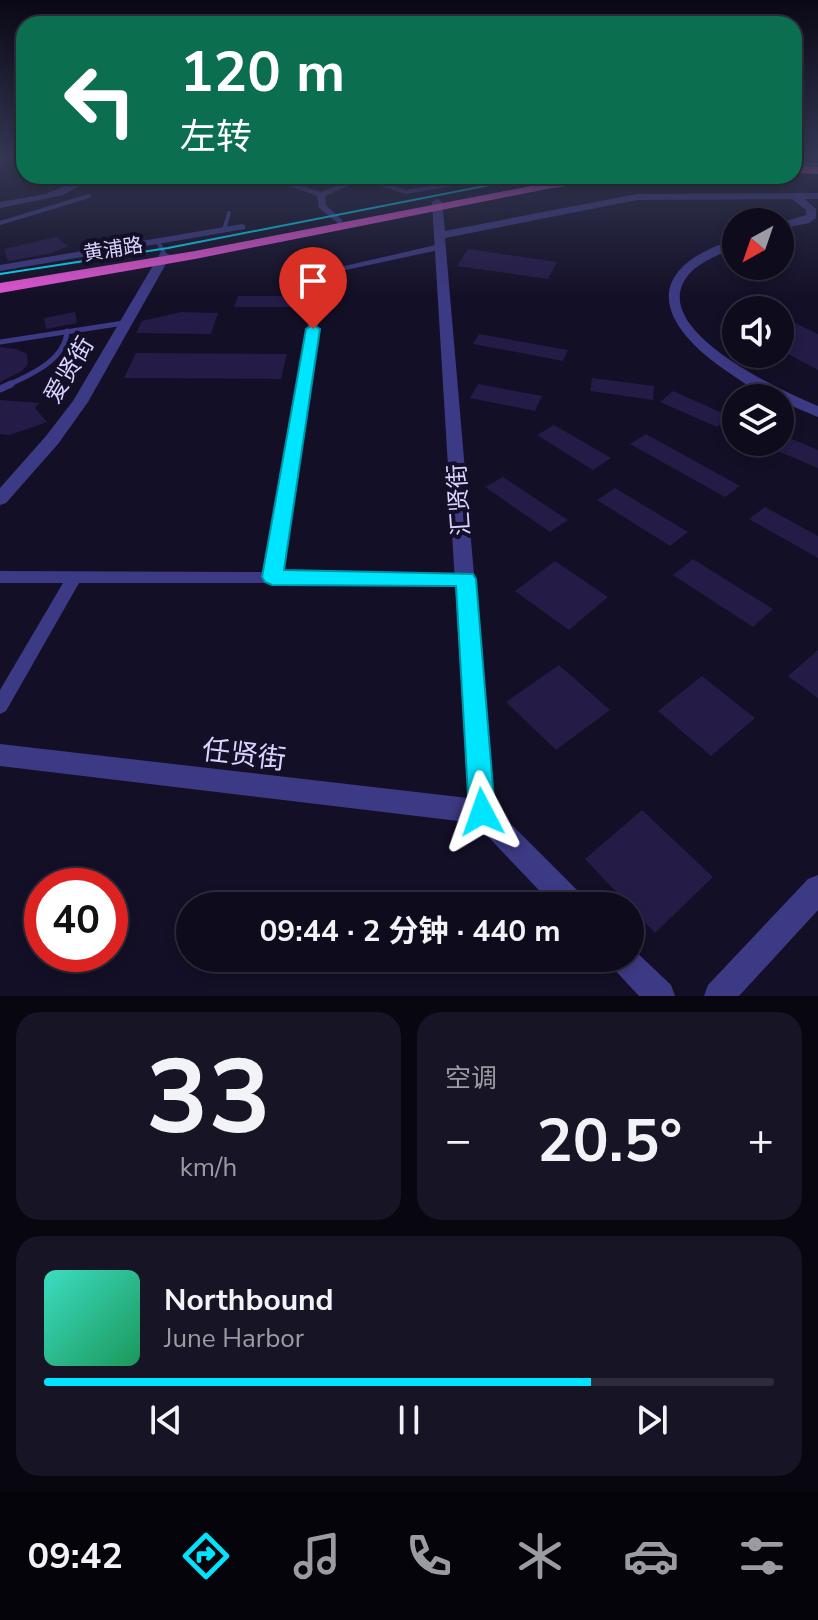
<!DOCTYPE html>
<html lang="zh">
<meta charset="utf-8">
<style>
body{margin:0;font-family:"Nunito Sans","Noto Sans SC",sans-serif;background:#171425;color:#f1f3f6;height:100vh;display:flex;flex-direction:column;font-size:30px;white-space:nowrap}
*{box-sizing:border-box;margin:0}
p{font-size:26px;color:#9b9ba3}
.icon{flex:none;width:44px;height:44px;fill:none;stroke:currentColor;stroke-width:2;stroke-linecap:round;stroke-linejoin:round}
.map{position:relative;height:996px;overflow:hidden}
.panel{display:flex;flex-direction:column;gap:16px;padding:16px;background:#08060f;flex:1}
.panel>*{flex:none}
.guide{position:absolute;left:16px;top:16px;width:786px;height:168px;border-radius:24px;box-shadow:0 4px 12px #0003,0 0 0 2px #2e2b3b;background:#0b6e4f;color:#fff;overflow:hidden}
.needle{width:52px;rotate:220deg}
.buttons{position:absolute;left:722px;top:208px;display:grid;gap:16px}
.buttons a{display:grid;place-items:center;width:72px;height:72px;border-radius:50%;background:#0e0b1c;box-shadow:0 4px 12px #0003,0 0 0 2px #2e2b3b;font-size:40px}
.speed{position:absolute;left:24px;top:868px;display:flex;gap:16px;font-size:40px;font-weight:700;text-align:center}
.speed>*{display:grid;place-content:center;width:104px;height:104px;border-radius:50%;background:#0e0b1c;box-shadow:0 4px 12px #0003,0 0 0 2px #2e2b3b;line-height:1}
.speed .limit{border:12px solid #d22;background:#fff;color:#111}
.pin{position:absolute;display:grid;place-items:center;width:68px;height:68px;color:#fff;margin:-82px -34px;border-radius:50% 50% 50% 0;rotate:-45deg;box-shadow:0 0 8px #0007}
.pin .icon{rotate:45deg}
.me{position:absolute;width:88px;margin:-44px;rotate:356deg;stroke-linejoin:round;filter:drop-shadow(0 0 6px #0008)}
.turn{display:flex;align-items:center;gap:28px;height:168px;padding:0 32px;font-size:36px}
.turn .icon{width:104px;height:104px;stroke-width:2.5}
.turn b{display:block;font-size:56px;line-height:68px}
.big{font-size:60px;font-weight:700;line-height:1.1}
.panel .widget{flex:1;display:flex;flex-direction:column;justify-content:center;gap:12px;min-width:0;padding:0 28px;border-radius:24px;background:#171425}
.panel .dial{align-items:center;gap:0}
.dial b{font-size:104px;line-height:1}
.song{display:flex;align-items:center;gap:24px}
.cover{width:96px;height:96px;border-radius:12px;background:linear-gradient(135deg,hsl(170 70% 55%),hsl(150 70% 35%))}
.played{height:8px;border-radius:4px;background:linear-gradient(90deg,#00e5ff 75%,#2e2b3b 75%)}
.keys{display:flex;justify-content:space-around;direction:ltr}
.heat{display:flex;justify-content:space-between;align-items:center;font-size:44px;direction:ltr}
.panel .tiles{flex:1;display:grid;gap:16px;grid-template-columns:1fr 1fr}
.widget:last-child{grid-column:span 2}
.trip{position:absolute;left:176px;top:892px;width:468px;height:80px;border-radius:40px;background:#0e0b1c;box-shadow:0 4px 12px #0003,0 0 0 2px #2e2b3b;font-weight:700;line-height:80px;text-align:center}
.tabs{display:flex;height:128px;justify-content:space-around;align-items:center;background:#06040b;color:#9b9ba3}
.tabs .icon{width:56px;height:56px}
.tabs .selected{color:#00e5ff}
.tabs b{font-size:36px;color:#f1f3f6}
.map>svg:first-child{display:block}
</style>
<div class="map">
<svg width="818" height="996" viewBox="0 0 818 996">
<rect width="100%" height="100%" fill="#130f26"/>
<g fill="#241b47">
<polygon points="56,237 68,246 52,253 8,261 4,249"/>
<polygon points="468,249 557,262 548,279 457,266"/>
<polygon points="238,296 304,296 302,307 234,307"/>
<polygon points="75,312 77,323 46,329 44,318"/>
<polygon points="181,312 218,313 211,334 136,333 142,321"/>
<polygon points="780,316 818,334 818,370 780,350"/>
<polygon points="479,334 568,350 563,361 473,344"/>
<polygon points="0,347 16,349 27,354 28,364 22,371 0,382"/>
<polygon points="136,353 287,354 281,379 124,378"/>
<polygon points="592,378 654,386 653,400 590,391"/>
<polygon points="478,384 542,396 535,411 470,398"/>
<polygon points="673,391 729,416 717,427 660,402"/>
<polygon points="0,400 39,403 35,408 47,422 10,435 0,434"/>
<polygon points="554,425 611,458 593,470 537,435"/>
<polygon points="646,434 740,486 725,497 630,444"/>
<polygon points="780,434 818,450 818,468 756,442 780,442"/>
<polygon points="503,477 568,520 550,532 485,487"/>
<polygon points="615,488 688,532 670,546 597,500"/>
<polygon points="765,507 818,536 818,558 749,519"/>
<polygon points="693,559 773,609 753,627 673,575"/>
<polygon points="555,561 608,597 569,630 515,591"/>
<polygon points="818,650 818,698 788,676"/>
<polygon points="559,665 610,710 556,750 506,702"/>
<polygon points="702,676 755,718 711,756 658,711"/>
<polygon points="642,810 713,877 655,933 585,859"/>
</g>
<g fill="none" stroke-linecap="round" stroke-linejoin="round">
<g stroke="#3d3a85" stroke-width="4">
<polyline points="362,178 406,192 499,176"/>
<polyline points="0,223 89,196"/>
<polyline points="224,230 229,213"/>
<polyline points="158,242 165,255"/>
</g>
<g stroke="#3d3a85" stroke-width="5">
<polyline points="0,342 124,323"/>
<path d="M6,386C30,375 65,361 67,331"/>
</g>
<polyline stroke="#3d3a85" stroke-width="7" points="0,389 11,384"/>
<g fill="#3d3a85" fill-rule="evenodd">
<polygon points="262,176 274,176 321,192 360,176 371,176 325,196 326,205 343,221 339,224 319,208 317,196"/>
<polygon points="242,224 245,225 245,229 0,271 0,265"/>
<polygon points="440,244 445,247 443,249 332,273 320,312 280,573 465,573 471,575 473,579 471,583 79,583 6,711 0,714 0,690 63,583 0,583 0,571 265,572 310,312 323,271"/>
</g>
<g fill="#3d3a85" fill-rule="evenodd">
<polygon points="86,176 98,176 63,195 0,208 0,202 46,194"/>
<polygon points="818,193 818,199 805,199 816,209 816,218 809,223 780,229 780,223 806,215 806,210 792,199 637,200 445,238 494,807 583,896 587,906 554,906 475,823 0,766 0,744 468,798 432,202 437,199 442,202 445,231 637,194"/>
<path d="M736,239V247C721,254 704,260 692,271C637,326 782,391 818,406V417L780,401V398C764,398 744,383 731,374C659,327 636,270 736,239Z"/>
<polygon points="161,252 171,255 88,402 58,444 6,503 0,505 0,488 46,436 73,401"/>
<polygon points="818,875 818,910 739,996 704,996 708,985 808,879"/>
<polygon points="630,946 671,985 675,996 639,996 613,968 608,958 630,958"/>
</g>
<g fill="#e055d1" fill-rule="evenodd">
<polygon points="794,165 818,166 818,174 794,173"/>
<polygon points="583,176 615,176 609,180 552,188 195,259 0,293 0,283 195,251"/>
</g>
<g stroke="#00e5ff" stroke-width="2">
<polyline points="794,163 818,164"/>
<polyline points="0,274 168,248 536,176"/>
</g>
</g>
<linearGradient id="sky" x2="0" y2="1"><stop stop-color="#0a0815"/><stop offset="0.53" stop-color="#333752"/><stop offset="1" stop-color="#333752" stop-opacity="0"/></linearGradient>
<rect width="818" height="298" fill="url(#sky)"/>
<polygon fill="#00e5ff" stroke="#0095a6" stroke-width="2" points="313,325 320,329 284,570 473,574 476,579 495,812 491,820 482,824 472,820 469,812 456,586 272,585 265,582 262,577 306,329"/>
<g text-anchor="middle" stroke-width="8" stroke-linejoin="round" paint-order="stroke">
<g font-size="20" fill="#d9d4ff" stroke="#130f26">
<text transform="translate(113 249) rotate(-9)" y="7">黄浦路</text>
</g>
<g font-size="24" fill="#d9d4ff" stroke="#130f26">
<text transform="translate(69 370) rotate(-59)" y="8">爱贤街</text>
<text transform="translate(459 500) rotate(-94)" y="8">汇贤街</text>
</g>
<g font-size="28" fill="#d9d4ff" stroke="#130f26">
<text transform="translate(244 754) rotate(7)" y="10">任贤街</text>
</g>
</g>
</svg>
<div class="buttons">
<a><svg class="needle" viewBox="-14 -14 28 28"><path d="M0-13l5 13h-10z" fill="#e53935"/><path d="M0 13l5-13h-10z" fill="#9b9ba3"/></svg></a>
<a><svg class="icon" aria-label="sound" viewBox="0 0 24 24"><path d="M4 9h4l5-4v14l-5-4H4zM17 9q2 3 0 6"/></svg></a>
<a><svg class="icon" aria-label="layers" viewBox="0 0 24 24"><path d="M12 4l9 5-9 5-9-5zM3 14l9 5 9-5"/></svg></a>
</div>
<div class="speed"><div class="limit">40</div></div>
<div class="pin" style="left:313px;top:329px;background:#d93025"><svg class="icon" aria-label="arrive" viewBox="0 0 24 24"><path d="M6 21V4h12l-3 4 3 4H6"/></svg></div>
<svg class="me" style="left:482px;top:812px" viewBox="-20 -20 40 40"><path d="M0-17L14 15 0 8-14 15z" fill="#00e5ff" stroke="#fff" stroke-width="4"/></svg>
<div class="trip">09:44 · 2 分钟 · 440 m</div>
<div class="guide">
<div class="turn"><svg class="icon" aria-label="left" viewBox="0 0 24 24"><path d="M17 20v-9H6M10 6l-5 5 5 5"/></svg><div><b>120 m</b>左转</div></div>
</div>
</div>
<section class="panel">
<div class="tiles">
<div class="widget dial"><b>33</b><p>km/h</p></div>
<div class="widget"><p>空调</p>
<div class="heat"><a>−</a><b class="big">20.5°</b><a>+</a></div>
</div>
<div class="widget">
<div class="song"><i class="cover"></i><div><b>Northbound</b><p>June Harbor</p></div></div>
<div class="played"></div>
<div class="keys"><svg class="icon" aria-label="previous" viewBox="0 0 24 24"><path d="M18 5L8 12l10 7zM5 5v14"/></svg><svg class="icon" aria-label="pause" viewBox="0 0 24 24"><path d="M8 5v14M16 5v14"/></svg><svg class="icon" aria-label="next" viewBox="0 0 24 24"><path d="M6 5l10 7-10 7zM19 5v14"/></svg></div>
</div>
</div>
</section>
<nav class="tabs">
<b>09:42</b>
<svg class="icon selected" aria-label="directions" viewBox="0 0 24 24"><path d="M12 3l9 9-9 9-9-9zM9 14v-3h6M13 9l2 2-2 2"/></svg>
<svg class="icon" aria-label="music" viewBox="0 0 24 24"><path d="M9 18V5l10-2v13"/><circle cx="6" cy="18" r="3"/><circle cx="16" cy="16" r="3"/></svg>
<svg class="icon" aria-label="phone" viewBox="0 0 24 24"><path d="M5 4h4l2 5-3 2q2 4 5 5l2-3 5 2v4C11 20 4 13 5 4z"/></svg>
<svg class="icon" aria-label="climate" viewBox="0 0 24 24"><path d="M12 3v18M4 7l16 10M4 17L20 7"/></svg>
<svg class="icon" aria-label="car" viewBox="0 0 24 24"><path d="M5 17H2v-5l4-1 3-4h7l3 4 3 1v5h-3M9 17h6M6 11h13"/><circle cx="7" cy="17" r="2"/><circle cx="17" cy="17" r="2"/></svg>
<svg class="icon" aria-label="filters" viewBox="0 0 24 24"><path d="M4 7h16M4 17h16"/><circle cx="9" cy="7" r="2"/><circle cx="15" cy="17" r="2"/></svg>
</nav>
